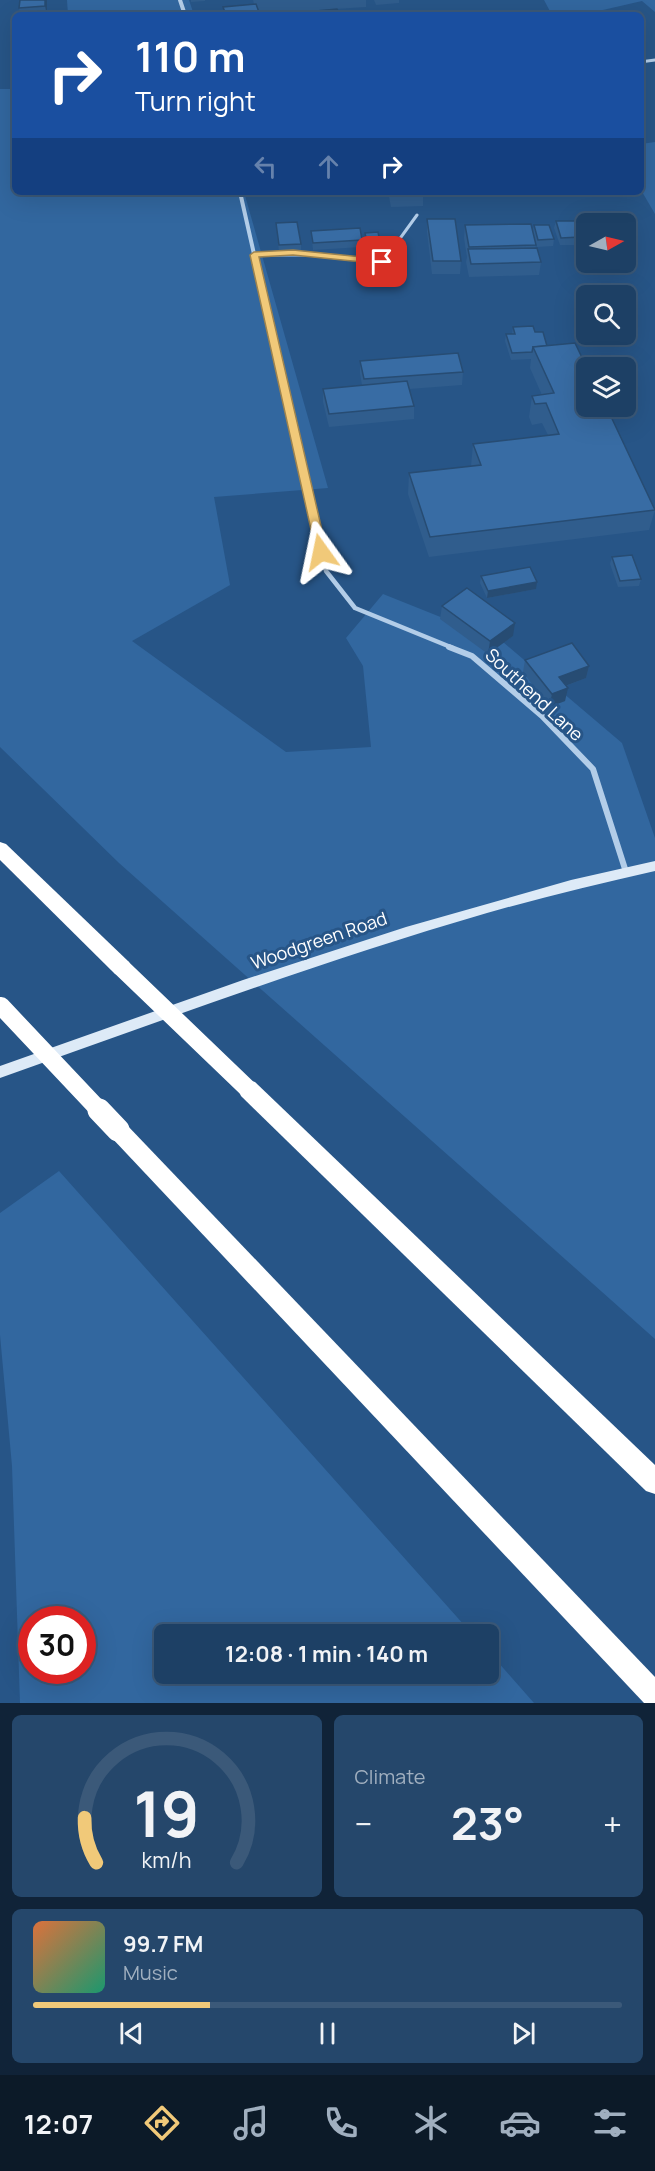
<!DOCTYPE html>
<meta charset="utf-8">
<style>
body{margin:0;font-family:Manrope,sans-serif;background:#25476b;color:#f1f3f6;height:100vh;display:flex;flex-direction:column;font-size:22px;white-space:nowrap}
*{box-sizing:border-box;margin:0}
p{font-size:20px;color:#a0afbf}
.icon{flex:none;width:33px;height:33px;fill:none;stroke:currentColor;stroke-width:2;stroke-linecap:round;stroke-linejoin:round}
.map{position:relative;height:1703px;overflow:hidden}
.panel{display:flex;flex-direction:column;gap:12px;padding:12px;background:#102338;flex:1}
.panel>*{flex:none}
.guide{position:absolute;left:12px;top:12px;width:632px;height:183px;border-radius:9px;box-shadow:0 6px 24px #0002,0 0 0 2px #3b5979;background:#1a4fa0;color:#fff;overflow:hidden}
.needle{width:39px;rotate:82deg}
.buttons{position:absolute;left:576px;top:213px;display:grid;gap:12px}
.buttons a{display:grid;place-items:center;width:60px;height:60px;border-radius:9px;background:#1d4065;box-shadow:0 6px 24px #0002,0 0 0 2px #3b5979;font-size:30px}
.speed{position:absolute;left:18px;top:1606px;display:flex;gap:12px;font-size:30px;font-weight:700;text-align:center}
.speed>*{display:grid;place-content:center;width:78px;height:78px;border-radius:50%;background:#1d4065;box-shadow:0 6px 24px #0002,0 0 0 2px #3b5979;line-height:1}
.speed .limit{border:9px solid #d22;background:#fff;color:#111}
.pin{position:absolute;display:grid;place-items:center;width:51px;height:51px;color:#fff;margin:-26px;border-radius:12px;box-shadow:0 3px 9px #0006}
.me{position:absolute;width:66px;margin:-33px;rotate:348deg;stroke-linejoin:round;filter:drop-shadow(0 0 4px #0008)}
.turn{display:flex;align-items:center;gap:21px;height:126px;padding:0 24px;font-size:27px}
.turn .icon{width:78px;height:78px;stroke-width:2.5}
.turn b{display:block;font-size:42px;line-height:51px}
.lanes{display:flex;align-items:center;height:57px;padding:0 24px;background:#0003;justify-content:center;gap:30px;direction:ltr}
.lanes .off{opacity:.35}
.big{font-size:45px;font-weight:700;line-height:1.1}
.panel .widget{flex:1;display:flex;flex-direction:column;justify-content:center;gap:9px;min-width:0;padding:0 21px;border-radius:9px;background:#25476b}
.panel .dial{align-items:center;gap:0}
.dial svg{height:156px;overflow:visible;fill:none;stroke:#3b5979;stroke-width:7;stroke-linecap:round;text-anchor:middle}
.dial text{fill:#f1f3f6;stroke:none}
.song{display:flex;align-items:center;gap:18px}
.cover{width:72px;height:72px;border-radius:9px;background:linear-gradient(135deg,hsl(20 70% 55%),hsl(160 70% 35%))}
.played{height:6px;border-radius:3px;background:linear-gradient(90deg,#f1c979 30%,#3b5979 30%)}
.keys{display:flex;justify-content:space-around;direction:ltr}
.heat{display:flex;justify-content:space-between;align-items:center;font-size:33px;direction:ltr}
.panel .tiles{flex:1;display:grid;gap:12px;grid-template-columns:1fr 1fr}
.widget:last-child{grid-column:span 2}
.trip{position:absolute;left:154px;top:1624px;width:345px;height:60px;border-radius:9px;background:#1d4065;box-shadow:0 6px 24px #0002,0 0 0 2px #3b5979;font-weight:700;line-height:60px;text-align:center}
.tabs{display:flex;height:96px;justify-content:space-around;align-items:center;background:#0c1a28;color:#a0afbf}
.tabs .icon{width:42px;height:42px}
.tabs .selected{color:#f1c979}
.tabs b{font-size:27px;color:#f1f3f6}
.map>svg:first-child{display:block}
</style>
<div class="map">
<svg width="655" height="1703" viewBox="0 0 655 1703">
<rect width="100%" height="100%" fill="#275587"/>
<g fill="#32679f" fill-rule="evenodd">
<polygon points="67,0 189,0 194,15 68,15"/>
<polygon points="544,0 655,0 655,12 642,1 581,15 552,15"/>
<polygon points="0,89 15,89 15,192 244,192 328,488 214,497 230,585 132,641 286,752 371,747 363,666 346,638 383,594 503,642 622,743 655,838 655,1339 119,863 0,747"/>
<polygon points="655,142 655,214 641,190 641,144"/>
<path d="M59,1171L473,1635H165V1674H489V1652L534,1703H20L12,1466L0,1335V1213ZM32,1620H82V1671H32Z"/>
</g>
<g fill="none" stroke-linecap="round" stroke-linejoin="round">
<g stroke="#b3cde8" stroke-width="3">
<polyline points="381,15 423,12 425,15"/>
<polyline points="640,62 655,60"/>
<polyline points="254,255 318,255 383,262 417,215"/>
</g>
<g stroke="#b3cde8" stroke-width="4">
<polyline points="180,0 185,15"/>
<polyline points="240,192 261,285"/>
</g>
<polyline stroke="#b3cde8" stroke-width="4.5" points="261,284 326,571 355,608 453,648"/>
<polyline stroke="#b3cde8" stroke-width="6" points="449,647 472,656 542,716 593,769 626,872"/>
<path fill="#ddeaf7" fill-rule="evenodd" d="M655,861V871C599,884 543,897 487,913C322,961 161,1021 0,1078V1066L243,980L406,927L571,880Z"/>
<g fill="#fff" fill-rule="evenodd">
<polygon points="0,842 6,844 129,962 132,968 129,974 122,976 115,974 0,860"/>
<polygon points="248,1080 255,1082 655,1465 655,1494 646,1491 241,1096 238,1089 241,1082"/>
<polygon points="118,1120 125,1123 655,1677 655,1703 644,1703 111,1137 108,1130 111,1123"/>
</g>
<g stroke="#fff" stroke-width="18">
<polyline points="122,968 248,1089"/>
<polyline points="1,1006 101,1112"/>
</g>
<polyline stroke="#fff" stroke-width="23" points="99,1110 118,1130"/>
</g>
<g fill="#305d8d">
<polygon points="20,0 47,0 47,15 20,15 19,8"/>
<polygon points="191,0 205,0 205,1 191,2"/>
<polygon points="253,0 366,0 366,7 260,14 260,15 223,15 223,7 254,4"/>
<polygon points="374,0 399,0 399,3 376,5"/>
<polygon points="388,192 423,192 423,206 391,207"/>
<polygon points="427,219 461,261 460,274 432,274 427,232"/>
<polygon points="556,221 580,237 579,245 560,245 554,228"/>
<polygon points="276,223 301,244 301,251 279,252"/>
<polygon points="465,225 533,231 534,225 554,239 553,246 537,247 534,238 536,248 541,262 539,275 469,277 466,262 467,257 464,238"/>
<polygon points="311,231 362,240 362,247 313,250"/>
<polygon points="365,233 379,237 379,244 366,245 365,240"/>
<polygon points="513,327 535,332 547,346 655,510 649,530 429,557 408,494 409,473 471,466 473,444 548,435 542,423 532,425 529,417 532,396 542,395 530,368 531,359 511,360 505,341 506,334 512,334"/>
<polygon points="360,361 463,372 462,385 409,389 414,406 414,419 329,427 323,402 323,389 362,385 360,374"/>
<polygon points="612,557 641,579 639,586 618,587 610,564"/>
<polygon points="481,576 536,589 487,598 480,583"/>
<polygon points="442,606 513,636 488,654 440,619"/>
<polygon points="525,660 589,666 586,678 566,686 565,701 549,707 523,672"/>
</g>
<g fill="#274c73">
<polygon points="45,0 47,0 47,15 45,6"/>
<polygon points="537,582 536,589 487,598 488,591"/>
<polygon points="515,623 513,636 488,654 490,641"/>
<polygon points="589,666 586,678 557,689 559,677"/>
<polygon points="568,688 565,701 549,707 552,694"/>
</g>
<g fill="#386ca4" stroke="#274c73" stroke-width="1.5">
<polygon points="20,0 45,0 45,6 19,8"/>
<polygon points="256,4 260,15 226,15 223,7"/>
<polygon points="337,9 340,15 308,15 306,12"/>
<polygon points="391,192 423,192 424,193 392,194"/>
<polygon points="427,219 455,219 461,261 433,261"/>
<polygon points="556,221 575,221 580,237 561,238"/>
<polygon points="297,222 301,244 279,245 276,223"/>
<polygon points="531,224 536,245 469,247 465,225"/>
<polygon points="534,225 549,225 554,239 538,240"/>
<polygon points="360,228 362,240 313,243 311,231"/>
<polygon points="378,232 379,237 366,238 365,233"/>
<polygon points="537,248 541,262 471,264 468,249"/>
<polygon points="533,326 535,332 543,332 547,346 533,347 532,352 512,353 506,334 515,334 513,327"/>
<polygon points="575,343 587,368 586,368 586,406 606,406 655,510 430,537 409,473 481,465 473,444 559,434 546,403 535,404 532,396 554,393 533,347"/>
<polygon points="458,353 463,372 364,379 360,361"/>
<polygon points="407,381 414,406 329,414 323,389"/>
<polygon points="632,555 641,579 620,581 612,557"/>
<polygon points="530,567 537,582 488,591 481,576"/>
<polygon points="467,588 515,623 490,641 442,606"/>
<polygon points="572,643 589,666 559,677 568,688 552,694 525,660"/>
</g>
<polygon fill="#f1c979" stroke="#9d834f" stroke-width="1.5" points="293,250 382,259 387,262 382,264 293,255 259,257 327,552 321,556 316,552 250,255 254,252"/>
<g text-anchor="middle" stroke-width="6" stroke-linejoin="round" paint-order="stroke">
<g font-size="18" fill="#fff" stroke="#275587">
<text transform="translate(534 695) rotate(43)" y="6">Southend Lane</text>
<text transform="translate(319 941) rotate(-19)" y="6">Woodgreen Road</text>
</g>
</g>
</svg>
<div class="buttons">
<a><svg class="needle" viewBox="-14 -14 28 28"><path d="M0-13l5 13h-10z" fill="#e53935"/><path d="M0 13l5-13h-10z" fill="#a0afbf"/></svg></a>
<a><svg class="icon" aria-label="search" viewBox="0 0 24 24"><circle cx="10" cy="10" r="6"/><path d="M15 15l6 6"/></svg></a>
<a><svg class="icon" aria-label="layers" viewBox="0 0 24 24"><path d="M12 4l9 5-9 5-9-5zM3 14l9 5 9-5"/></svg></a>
</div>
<div class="speed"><div class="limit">30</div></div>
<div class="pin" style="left:382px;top:262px;background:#d93025"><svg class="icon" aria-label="arrive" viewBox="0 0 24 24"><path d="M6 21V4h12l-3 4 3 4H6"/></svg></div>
<svg class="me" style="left:321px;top:552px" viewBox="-20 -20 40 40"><path d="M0-17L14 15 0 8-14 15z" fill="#f1c979" stroke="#fff" stroke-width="4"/></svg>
<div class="trip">12:08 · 1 min · 140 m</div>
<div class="guide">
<div class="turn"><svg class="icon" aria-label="right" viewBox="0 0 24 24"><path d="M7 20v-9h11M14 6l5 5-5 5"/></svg><div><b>110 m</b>Turn right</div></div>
<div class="lanes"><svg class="icon off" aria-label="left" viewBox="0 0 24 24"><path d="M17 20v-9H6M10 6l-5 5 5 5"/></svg><svg class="icon off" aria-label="ahead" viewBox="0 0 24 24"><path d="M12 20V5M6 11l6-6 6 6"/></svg><svg class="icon" aria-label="right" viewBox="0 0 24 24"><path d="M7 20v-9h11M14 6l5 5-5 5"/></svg></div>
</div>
</div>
<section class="panel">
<div class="tiles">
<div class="widget dial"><svg viewBox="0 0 100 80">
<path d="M14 69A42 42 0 1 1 86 69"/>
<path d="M14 69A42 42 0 0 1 8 46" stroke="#f1c979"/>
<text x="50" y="56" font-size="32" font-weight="700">19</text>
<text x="50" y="72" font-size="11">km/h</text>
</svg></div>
<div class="widget"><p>Climate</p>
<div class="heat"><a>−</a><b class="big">23°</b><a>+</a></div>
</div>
<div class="widget">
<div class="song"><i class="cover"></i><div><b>99.7 FM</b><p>Music</p></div></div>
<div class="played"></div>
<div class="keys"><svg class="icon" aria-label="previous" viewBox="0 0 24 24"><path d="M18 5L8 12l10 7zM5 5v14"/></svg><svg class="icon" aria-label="pause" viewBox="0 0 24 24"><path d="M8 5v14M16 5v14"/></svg><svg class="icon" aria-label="next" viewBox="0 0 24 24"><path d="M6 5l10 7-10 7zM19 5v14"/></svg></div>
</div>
</div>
</section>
<nav class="tabs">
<b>12:07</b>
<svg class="icon selected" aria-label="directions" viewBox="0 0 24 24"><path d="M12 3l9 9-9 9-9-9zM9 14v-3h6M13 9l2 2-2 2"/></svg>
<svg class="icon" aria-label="music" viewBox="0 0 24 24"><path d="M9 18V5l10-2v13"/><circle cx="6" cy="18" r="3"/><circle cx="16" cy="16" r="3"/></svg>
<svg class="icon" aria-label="phone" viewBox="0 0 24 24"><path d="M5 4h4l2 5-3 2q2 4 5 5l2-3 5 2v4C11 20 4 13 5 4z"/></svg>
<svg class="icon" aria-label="climate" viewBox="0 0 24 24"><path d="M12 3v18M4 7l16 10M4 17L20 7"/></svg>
<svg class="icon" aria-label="car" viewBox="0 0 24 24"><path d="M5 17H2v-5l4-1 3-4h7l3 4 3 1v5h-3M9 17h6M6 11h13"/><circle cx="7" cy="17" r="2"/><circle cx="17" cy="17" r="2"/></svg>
<svg class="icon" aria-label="filters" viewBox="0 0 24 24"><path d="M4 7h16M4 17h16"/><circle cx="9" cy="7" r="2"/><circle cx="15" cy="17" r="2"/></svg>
</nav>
